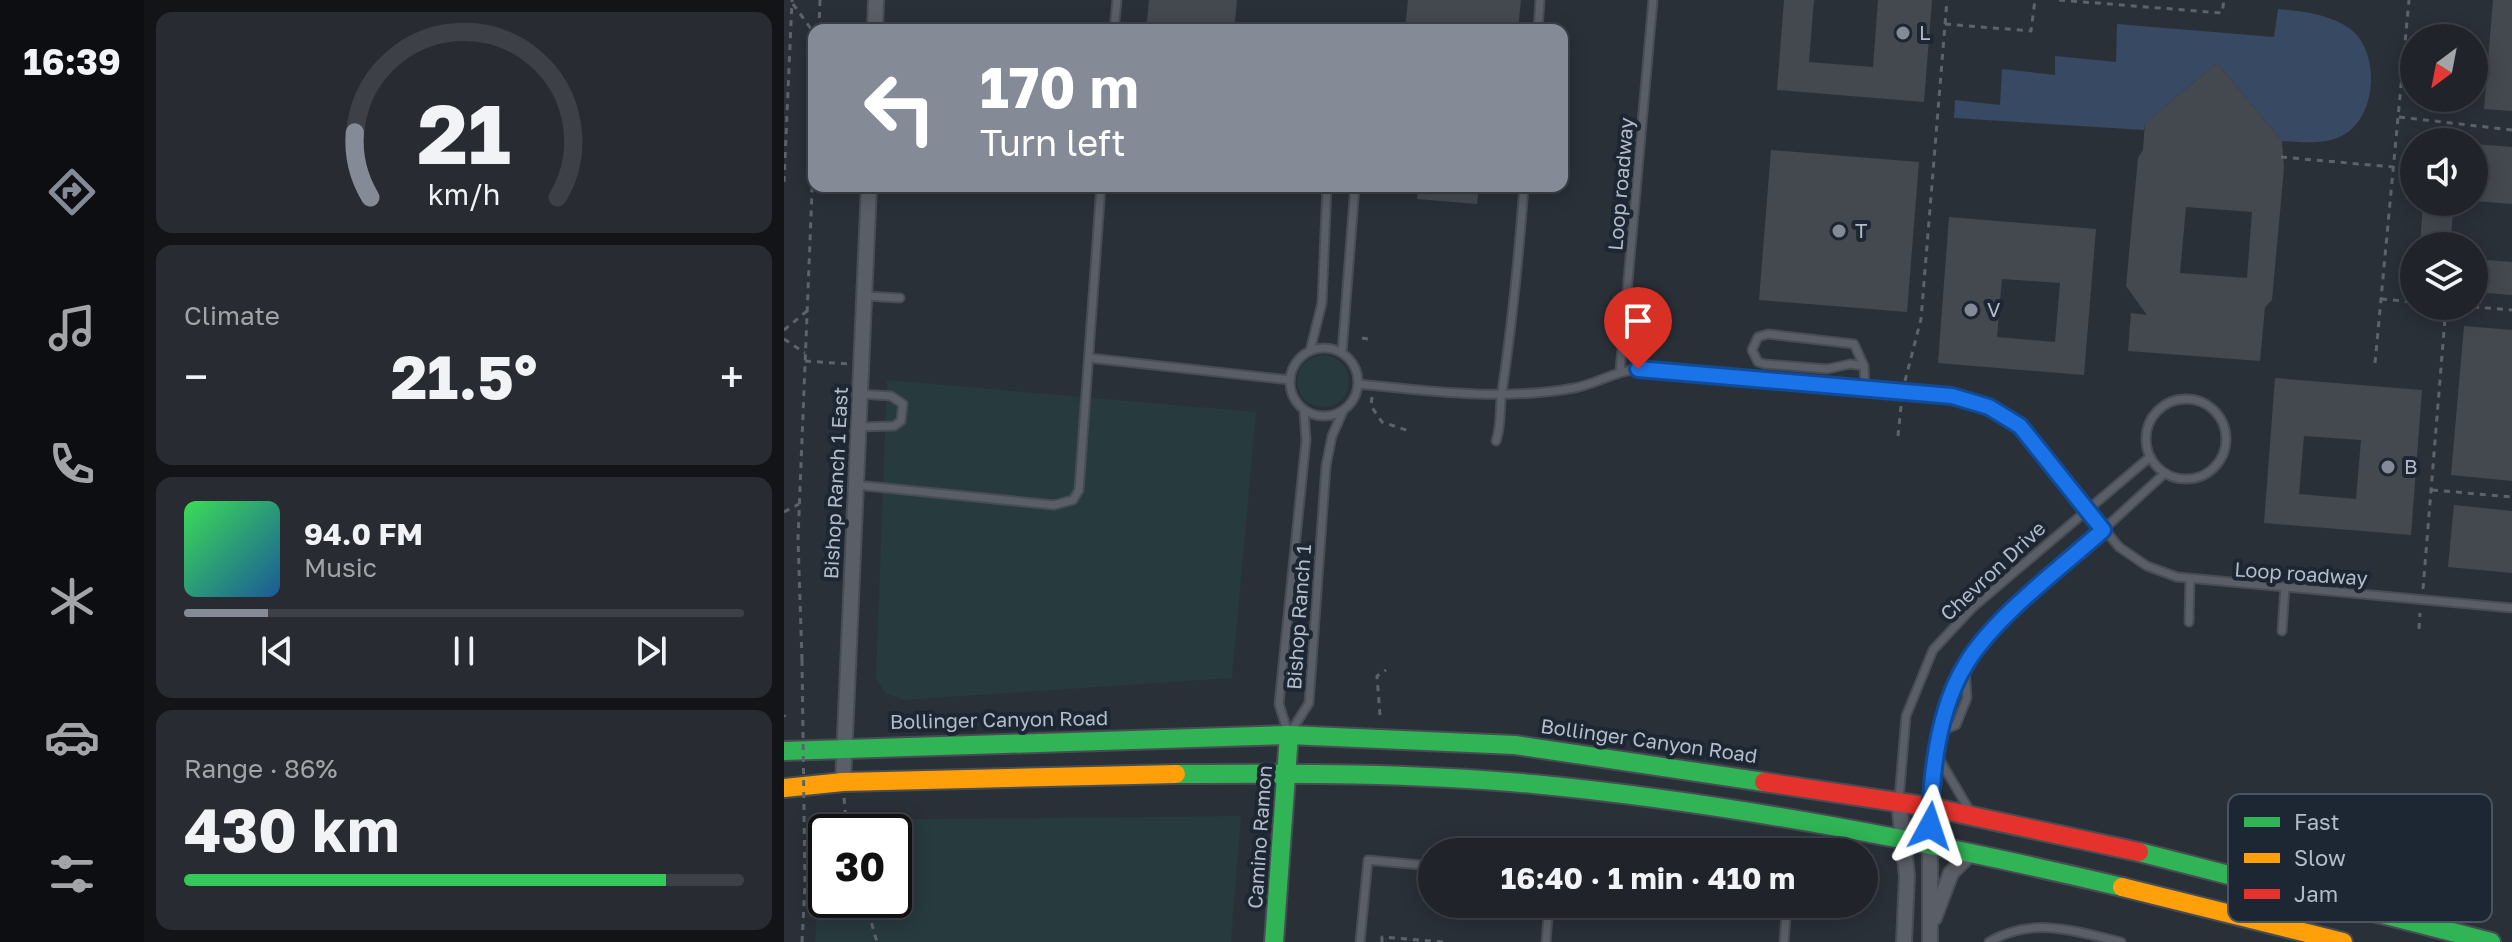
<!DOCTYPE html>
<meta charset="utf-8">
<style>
body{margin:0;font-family:"Golos Text",sans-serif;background:#282c32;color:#f1f3f6;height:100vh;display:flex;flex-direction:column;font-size:30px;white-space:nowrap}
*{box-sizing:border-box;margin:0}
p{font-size:26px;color:#a2a4a8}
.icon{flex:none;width:44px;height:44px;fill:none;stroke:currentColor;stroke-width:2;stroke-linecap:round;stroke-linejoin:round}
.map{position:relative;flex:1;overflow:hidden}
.side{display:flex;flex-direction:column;gap:12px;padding:12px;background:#121417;width:640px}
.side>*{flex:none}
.hud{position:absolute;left:24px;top:24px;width:760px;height:168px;border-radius:16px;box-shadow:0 4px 20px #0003,0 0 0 2px #3d4147;background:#848b96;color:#fff;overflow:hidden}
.needle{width:52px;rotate:212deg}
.controls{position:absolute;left:1616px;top:24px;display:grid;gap:16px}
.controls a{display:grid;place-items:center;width:88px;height:88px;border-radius:50%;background:#20242a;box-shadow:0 4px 20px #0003,0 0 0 2px #3d4147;font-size:40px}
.speed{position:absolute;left:24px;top:814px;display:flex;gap:16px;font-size:40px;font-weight:700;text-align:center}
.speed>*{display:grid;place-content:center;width:104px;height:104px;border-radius:50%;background:#20242a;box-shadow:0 4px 20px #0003,0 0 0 2px #3d4147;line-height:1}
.speed .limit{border:4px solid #111;border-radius:12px;background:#fff;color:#111}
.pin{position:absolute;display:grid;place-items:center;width:68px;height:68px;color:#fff;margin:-82px -34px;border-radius:50% 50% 50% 0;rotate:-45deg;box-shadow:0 0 8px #0007}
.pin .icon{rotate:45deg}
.me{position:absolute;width:88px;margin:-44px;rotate:5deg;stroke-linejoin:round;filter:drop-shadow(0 0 6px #0008)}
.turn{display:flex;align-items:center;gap:28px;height:168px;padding:0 40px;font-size:36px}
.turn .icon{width:104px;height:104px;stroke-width:2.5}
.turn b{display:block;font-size:56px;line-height:68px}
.big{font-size:60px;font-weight:700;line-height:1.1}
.side .tile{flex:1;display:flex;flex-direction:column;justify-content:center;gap:12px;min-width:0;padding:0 28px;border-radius:16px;background:#282c32}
.side .dial{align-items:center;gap:0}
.dial svg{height:208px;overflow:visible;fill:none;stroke:#3d4147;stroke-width:7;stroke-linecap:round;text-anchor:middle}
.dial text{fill:#f1f3f6;stroke:none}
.song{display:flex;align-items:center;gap:24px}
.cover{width:96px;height:96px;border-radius:12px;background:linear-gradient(135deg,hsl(130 70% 55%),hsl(210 70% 35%))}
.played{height:8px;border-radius:4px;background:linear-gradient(90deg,#848b96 15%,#3d4147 15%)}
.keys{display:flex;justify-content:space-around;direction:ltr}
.heat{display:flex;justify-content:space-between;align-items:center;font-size:44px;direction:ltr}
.charge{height:12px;border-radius:6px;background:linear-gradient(90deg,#34c759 86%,#3d4147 0)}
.trip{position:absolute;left:634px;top:838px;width:460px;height:80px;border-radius:40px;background:#20242a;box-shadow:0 4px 20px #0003,0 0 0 2px #3d4147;font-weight:700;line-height:80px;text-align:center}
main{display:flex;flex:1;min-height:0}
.dock{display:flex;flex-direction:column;width:144px;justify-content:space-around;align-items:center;background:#0d0e11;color:#a2a4a8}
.dock .icon{width:56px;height:56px}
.dock .selected{color:#848b96}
.dock b{font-size:36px;color:#f1f3f6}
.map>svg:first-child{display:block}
</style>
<main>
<nav class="dock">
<b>16:39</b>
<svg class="icon selected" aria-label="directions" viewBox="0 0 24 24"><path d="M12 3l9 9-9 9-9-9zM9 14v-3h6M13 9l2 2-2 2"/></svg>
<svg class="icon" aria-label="music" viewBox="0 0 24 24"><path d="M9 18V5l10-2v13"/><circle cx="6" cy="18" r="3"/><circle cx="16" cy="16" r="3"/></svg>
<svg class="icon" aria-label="phone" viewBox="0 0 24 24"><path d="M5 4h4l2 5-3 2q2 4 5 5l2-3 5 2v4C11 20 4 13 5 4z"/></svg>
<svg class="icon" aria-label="climate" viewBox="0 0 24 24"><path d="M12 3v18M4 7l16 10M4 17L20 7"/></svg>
<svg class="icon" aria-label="car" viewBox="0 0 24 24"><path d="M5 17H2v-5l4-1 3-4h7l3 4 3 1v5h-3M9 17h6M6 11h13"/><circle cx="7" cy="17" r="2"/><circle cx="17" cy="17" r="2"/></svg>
<svg class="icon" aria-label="filters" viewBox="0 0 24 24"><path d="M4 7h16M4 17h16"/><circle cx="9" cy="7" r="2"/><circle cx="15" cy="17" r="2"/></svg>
</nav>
<section class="side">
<div class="tile dial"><svg viewBox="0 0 100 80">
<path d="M14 69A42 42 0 1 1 86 69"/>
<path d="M14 69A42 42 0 0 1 8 44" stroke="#848b96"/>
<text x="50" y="56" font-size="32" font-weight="700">21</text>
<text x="50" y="72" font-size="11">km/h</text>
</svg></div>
<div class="tile"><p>Climate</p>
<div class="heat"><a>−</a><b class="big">21.5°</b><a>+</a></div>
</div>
<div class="tile">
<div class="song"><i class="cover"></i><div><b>94.0 FM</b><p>Music</p></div></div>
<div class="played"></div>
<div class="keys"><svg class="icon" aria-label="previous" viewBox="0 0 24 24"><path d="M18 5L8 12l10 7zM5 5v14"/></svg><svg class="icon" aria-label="pause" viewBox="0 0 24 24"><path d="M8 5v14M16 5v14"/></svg><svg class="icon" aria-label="next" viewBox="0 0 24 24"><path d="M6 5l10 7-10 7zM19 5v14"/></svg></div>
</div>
<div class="tile"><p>Range · 86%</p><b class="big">430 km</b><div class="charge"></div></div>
</section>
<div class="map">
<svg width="1728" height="942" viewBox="0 0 1728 942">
<rect width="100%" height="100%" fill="#2a3038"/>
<g fill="#273a3e" fill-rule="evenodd">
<circle cx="539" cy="381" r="26"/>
<polygon points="103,380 472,412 448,678 120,700 101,693 92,678"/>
<path d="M457,816L447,942H31L38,820ZM42,832H110V900H42Z"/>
</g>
<path fill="#384963" d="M1494,9C1519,11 1551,15 1570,32C1595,56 1592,112 1564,132C1545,146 1520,142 1498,141L1433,63L1361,123L1360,130L1170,118L1171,100L1216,105L1218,69L1271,75V56L1332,62L1333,24L1490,37Z"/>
<g fill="#444950" fill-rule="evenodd">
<polygon points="365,0 453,0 450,30 362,30"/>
<polygon points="624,0 737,0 734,30 621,30"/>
<polygon points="1000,0 1030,0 1025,62 1089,67 1094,0 1148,0 1140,102 993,90"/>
<polygon points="1709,0 1728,0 1728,111 1700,109"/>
<path d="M1433,63L1498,141L1500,168L1488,300L1481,307L1476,361L1344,351L1347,313L1363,315L1342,286L1354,158L1359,150L1361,123ZM1402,207L1468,212L1463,278L1396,273Z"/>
<polygon points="1690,144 1728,147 1728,204 1690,201"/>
<polygon points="987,150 1135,162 1123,312 975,300"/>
<polygon points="634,186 695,186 693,204 633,199"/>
<polygon points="1639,202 1670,202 1666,246 1636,246"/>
<path d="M1165,217L1312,229L1300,375L1154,363ZM1218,279L1276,283L1271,342L1213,337Z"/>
<polygon points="1690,259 1728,262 1728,295 1690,292"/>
<polygon points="1680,326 1728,330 1728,481 1667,475"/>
<path d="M1491,378L1638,390L1627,535L1480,523ZM1520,436L1577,440L1572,499L1515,494Z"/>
<polygon points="1670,505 1728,511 1728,573 1664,567"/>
</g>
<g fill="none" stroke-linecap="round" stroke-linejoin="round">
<defs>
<g id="lane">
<polyline points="330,30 333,0"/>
<polyline points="754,30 756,0"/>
<polyline points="80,296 116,298"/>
<circle cx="540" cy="382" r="34"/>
<polyline points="526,351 538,303 543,186"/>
<polyline points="558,353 571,186"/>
<polyline points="305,358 506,380"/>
<polyline points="1080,366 1066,364 1043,369 981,364 974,362 968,350 974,337 984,334 1070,344 1080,366 1081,390"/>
<polyline points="836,371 869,0"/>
<path d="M575,384C645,391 719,401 790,388C812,384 831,371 854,369L1168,396L1205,407L1236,426L1335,547L1363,566L1393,577L1728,608"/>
<circle cx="1402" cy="439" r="40"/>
<polyline points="74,427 110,426 117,421 119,404 107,396 76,394"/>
<path d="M712,441C718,424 715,410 718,392C728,324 735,255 740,186"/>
<polyline points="72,485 270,505 289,500 295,490 317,186"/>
<polyline points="1405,622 1406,579"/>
<polyline points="1498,631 1501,587"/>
<polyline points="1157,731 1172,725 1183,698 1181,669"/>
<polyline points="504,733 495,704 522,440 520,410"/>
<polyline points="506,733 525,703 542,466 548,436 559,411"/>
<polyline points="1154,757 1186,811"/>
<polyline points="1115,799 1122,716 1149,650 1189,607 1366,457"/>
<polyline points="1146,804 1158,726 1180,666 1211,629 1381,473"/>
<polyline points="576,942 584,860 648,866"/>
<polyline points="762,942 765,904"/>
<polyline points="1000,942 1003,904"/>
<path d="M1205,942C1248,916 1291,931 1337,942"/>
</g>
<g id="street">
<polyline points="91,30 92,0"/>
<polyline points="59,782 85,186"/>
<polyline points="1115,802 1123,876 1120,942"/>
<polyline points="1150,918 1167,873 1186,854"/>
<polyline points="1146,942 1146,807"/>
</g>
<g id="fast">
<polyline points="0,751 505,735 731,745 980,782"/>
<path d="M392,774C511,773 631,773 749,784C948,803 1144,841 1338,887"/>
<polyline points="1355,852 1707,942"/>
<polyline points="490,942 505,735"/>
</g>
<g id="slow">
<polyline points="0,788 59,782 392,774"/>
<polyline points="1338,887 1559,942"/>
</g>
<polyline id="jam" points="980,782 1146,807 1355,852"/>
</defs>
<use href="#lane" stroke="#484c53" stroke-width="11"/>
<use href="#street" stroke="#484c53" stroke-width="18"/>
<use href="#fast" stroke="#484c53" stroke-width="22"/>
<use href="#slow" stroke="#484c53" stroke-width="22"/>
<use href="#jam" stroke="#484c53" stroke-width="22"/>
<g stroke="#5d636a" stroke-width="3" stroke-dasharray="6 6" stroke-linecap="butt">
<polyline points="1275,0 1438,13 1440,0"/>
<polyline points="9,4 30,33"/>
<polyline points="1161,24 1247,31 1251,0"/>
<polyline points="35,30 36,0"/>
<polyline points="1615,117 1728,130"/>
<polyline points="1497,157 1609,167"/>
<polyline points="0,182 8,0"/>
<polyline points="1597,299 1630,302"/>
<polyline points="1677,306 1728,310"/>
<polyline points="0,330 23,311"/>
<polyline points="578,338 589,340"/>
<polyline points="0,339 21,353"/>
<polyline points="21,361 65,364"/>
<polyline points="1591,363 1625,0"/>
<polyline points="1121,381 1137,319 1163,0"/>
<polyline points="588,397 587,406 598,422 625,431"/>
<polyline points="1114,436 1117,406"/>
<polyline points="1648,490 1728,497"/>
<polyline points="0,512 15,504"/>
<polyline points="1639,589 1662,306"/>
<polyline points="1635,629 1636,613"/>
<polyline points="18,660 14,539 30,142"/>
<polyline points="0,715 1,717"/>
<polyline points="596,715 593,676 602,670"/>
<polyline points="60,798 63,832"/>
<polyline points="81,900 93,942"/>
<polyline points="18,942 21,885"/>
<polyline points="598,942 598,937 660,942"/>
</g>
<use href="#lane" stroke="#5a5e66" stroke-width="7"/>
<use href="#street" stroke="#5a5e66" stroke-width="14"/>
<use href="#fast" stroke="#30b455" stroke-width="18"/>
<use href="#slow" stroke="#ff9f0a" stroke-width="18"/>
<use href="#jam" stroke="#e5322d" stroke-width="18"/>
<polyline stroke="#5d636a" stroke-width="3" stroke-dasharray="6 6" stroke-linecap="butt" points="18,660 21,885"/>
</g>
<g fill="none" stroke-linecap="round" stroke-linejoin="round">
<defs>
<path id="route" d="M854,369L1168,396L1205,407L1236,426L1319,530C1278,567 1210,617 1182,664C1154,709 1147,774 1146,826"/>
</defs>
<use href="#route" stroke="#114b97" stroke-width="20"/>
<use href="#route" stroke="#1a73e8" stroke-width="14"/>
</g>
<g fill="#848b96" stroke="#1d2633" stroke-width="3">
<circle cx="1119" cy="33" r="8"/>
<circle cx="1055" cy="231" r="8"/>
<circle cx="1187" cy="310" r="8"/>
<circle cx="1604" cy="467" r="8"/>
</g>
<g text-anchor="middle" stroke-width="8" stroke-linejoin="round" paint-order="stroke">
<g font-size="20" fill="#b4bcc9" stroke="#1d2633" text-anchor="start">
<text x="1135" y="40">L</text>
<text x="1071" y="238">T</text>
<text x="1203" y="317">V</text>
<text x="1620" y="474">B</text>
</g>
<g font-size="20" fill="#b4bcc9" stroke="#1d2633">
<text transform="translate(837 184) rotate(-85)" y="7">Loop roadway</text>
<text transform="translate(52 483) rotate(-87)" y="7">Bishop Ranch 1 East</text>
<text transform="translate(1209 571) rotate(-43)" y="7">Chevron Drive</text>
<text transform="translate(1517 574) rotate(4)" y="7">Loop roadway</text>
<text transform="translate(515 617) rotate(-86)" y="7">Bishop Ranch 1</text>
<text transform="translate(215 720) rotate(-1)" y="7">Bollinger Canyon Road</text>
<text transform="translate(865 741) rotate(8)" y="7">Bollinger Canyon Road</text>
<text transform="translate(476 837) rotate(-86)" y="7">Camino Ramon</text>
</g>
</g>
<rect x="1444" y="794" width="264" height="128" rx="12" fill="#1d2633" stroke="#4a5360" stroke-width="2"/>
<rect x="1460" y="817" width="36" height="10" fill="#30b455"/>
<rect x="1460" y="853" width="36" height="10" fill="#ff9f0a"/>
<rect x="1460" y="889" width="36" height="10" fill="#e5322d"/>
<g font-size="22" fill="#b4bcc9">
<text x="1510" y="830">Fast</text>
<text x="1510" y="866">Slow</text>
<text x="1510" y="902">Jam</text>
</g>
</svg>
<div class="controls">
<a><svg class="needle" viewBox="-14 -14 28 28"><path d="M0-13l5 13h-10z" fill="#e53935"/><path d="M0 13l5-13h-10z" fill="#a2a4a8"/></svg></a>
<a><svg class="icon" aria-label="sound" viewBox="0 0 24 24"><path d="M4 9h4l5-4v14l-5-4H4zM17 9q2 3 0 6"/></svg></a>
<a><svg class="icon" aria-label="layers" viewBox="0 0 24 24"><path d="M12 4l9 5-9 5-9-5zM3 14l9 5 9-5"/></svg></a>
</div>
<div class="speed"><div class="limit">30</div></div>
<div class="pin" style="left:854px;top:369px;background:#d93025"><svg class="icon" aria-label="arrive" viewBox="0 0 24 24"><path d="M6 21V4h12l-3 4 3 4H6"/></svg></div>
<svg class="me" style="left:1146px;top:826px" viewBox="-20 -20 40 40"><path d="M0-17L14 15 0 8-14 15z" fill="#1a73e8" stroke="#fff" stroke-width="4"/></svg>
<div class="trip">16:40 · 1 min · 410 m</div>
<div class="hud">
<div class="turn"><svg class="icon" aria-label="left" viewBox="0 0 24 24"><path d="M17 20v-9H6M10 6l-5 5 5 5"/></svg><div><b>170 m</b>Turn left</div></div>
</div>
</div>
</main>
